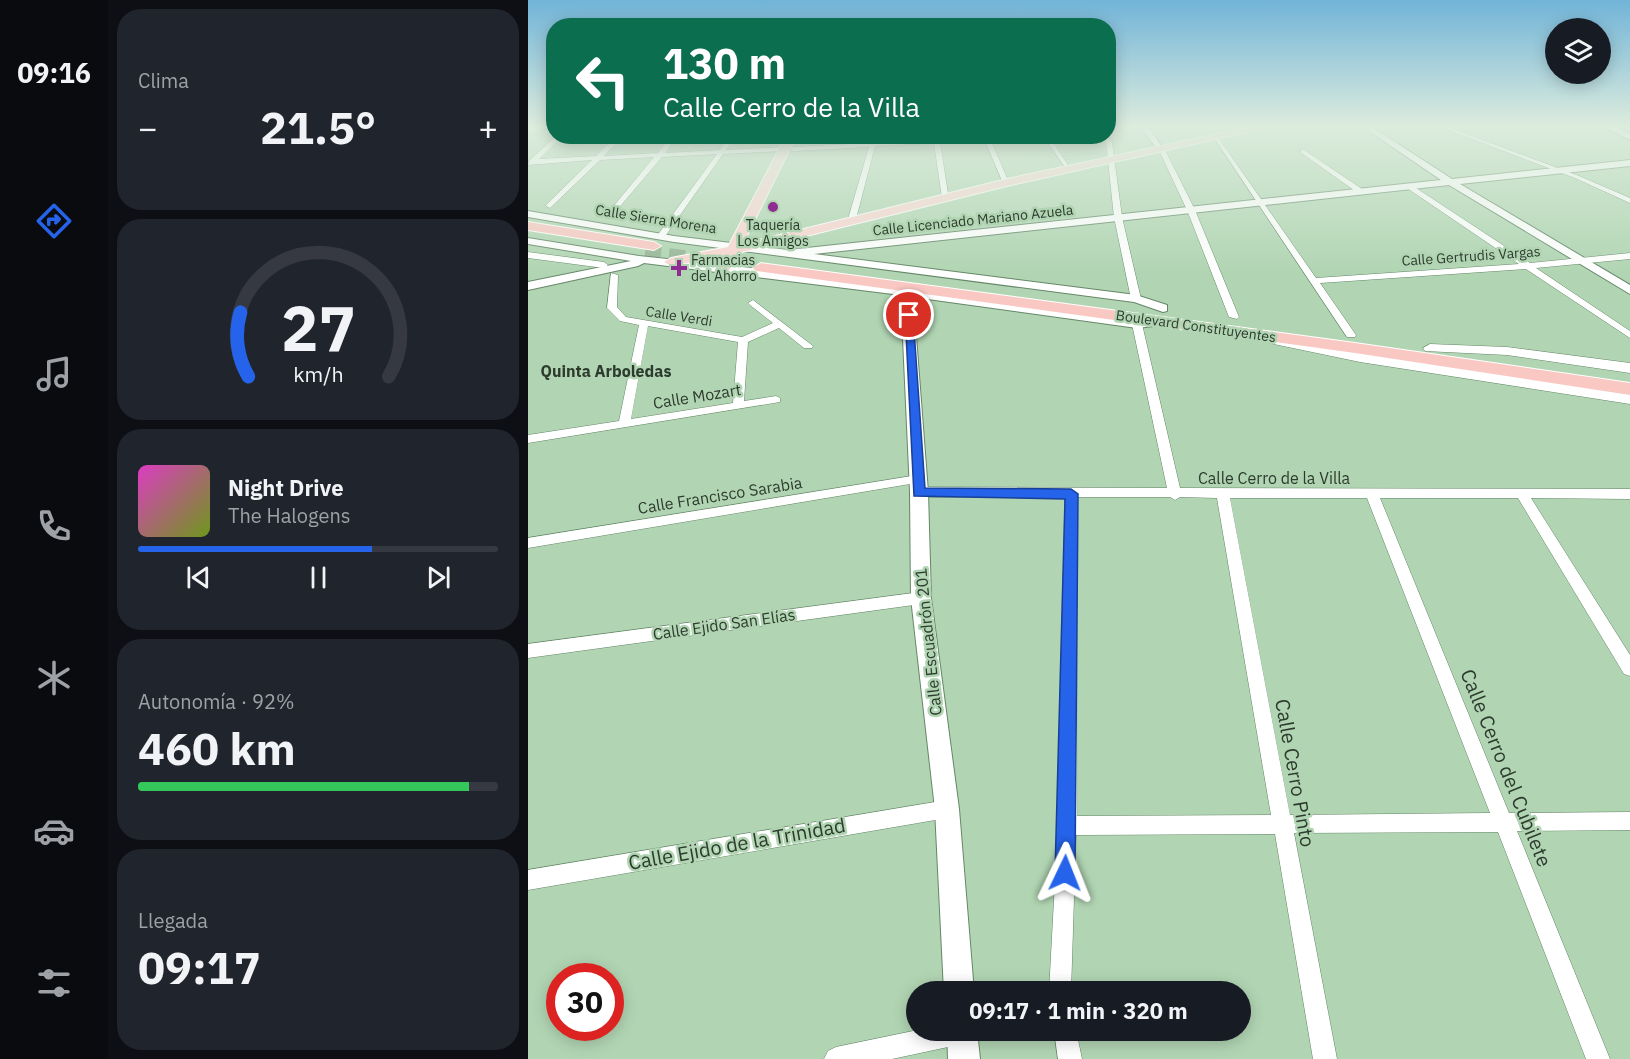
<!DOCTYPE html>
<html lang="es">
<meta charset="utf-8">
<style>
body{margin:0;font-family:"IBM Plex Sans",sans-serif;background:#20242c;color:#f1f3f6;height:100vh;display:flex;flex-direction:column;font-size:22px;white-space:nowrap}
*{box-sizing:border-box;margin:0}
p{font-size:20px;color:#9ea1a6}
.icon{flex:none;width:33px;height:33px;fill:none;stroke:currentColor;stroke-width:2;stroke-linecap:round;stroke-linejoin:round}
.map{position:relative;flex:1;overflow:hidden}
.panel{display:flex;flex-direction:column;gap:9px;padding:9px;background:#0d0f14;width:420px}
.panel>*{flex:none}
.banner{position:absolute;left:18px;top:18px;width:570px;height:126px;border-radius:24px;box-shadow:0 3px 15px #0003;background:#0b6e4f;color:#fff;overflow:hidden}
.fabs{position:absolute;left:1017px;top:18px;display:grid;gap:12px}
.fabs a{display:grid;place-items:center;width:66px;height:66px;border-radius:50%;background:#171b24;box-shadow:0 3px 15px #0003;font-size:30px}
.speed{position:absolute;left:18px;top:963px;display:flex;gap:12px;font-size:30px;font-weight:700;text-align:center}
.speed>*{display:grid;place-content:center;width:78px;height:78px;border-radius:50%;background:#171b24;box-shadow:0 3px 15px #0003;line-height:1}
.speed .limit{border:9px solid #d22;background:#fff;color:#111}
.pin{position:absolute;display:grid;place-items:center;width:51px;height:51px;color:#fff;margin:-26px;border:3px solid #fff;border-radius:50%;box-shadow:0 2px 6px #0007}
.me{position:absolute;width:66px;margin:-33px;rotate:2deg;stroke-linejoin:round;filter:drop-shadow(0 0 4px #0008)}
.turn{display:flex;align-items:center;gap:21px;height:126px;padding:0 18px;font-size:27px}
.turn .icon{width:78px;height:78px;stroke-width:2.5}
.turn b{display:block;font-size:42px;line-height:51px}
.big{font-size:45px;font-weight:800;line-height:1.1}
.panel .tile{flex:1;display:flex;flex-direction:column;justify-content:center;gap:9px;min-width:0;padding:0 21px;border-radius:24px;background:#20242c}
.panel .dial{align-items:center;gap:0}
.dial svg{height:156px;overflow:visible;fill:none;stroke:#363941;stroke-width:7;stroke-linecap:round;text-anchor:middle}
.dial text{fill:#f1f3f6;stroke:none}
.song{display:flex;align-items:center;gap:18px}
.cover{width:72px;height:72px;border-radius:9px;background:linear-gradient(135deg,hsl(310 70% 55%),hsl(80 70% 35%))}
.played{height:6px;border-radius:3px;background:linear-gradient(90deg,#2563eb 65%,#363941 65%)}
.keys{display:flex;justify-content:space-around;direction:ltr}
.heat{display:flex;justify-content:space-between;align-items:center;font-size:33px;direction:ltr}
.charge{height:9px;border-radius:4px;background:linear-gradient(90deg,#34c759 92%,#363941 0)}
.trip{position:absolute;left:378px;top:981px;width:345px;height:60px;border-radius:30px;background:#171b24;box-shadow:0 3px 15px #0003;font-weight:800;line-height:60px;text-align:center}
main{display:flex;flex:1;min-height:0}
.menu{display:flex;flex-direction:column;width:108px;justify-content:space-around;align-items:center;background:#090b0e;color:#9ea1a6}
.menu .icon{width:42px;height:42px}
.menu .selected{color:#2563eb}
.menu b{font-size:27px;color:#f1f3f6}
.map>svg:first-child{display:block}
</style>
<main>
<nav class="menu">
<b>09:16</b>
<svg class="icon selected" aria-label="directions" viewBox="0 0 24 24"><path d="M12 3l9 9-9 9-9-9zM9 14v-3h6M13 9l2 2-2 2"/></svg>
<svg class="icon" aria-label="music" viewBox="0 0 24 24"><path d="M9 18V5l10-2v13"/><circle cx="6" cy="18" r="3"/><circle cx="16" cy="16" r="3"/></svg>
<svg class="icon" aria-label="phone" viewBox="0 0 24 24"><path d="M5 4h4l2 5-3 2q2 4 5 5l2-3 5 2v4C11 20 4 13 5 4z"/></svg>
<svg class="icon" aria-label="climate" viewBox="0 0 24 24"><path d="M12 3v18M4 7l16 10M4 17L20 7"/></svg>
<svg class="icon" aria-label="car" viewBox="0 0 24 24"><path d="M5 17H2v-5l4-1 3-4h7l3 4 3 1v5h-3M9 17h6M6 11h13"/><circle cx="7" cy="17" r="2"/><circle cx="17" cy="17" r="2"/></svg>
<svg class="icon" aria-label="filters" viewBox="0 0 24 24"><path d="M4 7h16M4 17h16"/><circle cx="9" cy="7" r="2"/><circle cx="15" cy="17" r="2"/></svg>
</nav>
<section class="panel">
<div class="tile"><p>Clima</p>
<div class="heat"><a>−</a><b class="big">21.5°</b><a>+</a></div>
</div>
<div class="tile dial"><svg viewBox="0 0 100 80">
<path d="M14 69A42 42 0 1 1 86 69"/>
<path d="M14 69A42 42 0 0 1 10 36" stroke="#2563eb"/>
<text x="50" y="56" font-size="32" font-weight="700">27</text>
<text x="50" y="72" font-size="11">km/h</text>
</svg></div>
<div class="tile">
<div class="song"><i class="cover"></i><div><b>Night Drive</b><p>The Halogens</p></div></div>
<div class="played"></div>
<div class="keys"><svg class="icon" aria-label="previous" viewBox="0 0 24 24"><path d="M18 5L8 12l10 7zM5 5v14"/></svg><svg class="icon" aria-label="pause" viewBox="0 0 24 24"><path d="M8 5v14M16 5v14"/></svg><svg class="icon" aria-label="next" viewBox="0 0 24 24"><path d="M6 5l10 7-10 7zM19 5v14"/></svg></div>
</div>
<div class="tile"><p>Autonomía · 92%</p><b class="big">460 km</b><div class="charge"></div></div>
<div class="tile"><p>Llegada</p><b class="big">09:17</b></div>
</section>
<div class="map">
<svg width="1102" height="1059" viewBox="0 0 1102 1059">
<rect width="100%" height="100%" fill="#b1d5b3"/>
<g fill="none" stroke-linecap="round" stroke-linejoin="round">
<polyline stroke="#97b698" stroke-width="16" stroke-dasharray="16 8" stroke-linecap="butt" points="117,253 233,268"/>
<defs>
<g id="minor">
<polygon points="17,125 26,125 26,127 0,132 0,128"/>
<polygon points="907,125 915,125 1051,176 1102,198 1102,203 1047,178"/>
<polygon points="28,136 35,136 11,159 68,156 88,136 95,136 76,156 130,153 143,136 150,136 137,153 192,150 201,136 208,136 198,150 256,147 259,149 256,151 195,154 136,238 133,238 129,236 189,154 134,157 83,217 79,215 80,213 126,157 72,160 22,208 18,206 19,204 64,160 0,165 2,160"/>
<polygon points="405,136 411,136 421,200 414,198 406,143 347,146 328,219 324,221 320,219 341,147 265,151 262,149 265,147 342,143 346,137 349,139 348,142 405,139"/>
<polygon points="455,136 461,136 482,185 475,183"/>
<polygon points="515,136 521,136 543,170 539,170"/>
<polygon points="573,136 580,136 584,142 594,217 613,299 608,302 603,299 586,217 578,142"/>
<polygon points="685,136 689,136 788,278 991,264 879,188 879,184 882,184 1002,263 1102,253 1102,259 1008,268 1102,331 1102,338 998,269 792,283 828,335 827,337 819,337"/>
<polygon points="633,146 636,148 667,210 711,317 709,319 701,317 659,210 630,148"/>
<polygon points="774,149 776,150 837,191 830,193 772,152"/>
<polygon points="0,252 76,262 80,265 76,268 0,258"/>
<path d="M83,273L90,275L89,307L98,317L214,337L245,323L222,305L220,303L225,300L285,346L284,348H276L251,328L220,342L216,401L248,396L252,398V402L0,443V435L91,421L111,325L92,321L79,308ZM120,326L210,342L205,403L103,419Z"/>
<path d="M609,321L614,324L652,488L1102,489V499L1003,498L1102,655V676L1096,674L990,498H852L981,813L1102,812V830L989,831L1082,1059H1058L970,832L766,833L809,1059H785L747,834L548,835L543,992H521L530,826L537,497H391L385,492L391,487L639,488L604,324ZM549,497H642L647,500L652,497L689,498L743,815L549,816ZM702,498H839L962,813L762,815Z"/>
<polygon points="390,475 394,476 396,479 394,482 0,548 0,538"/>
<polygon points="393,592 398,594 400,598 398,602 393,604 0,658 0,644"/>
<polygon points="419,800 426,802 428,809 426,816 419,818 0,890 0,870"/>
<polygon points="390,1030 444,1030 445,1033 442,1041 434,1044 364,1059 296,1059 300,1051 308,1047"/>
<polygon points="526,1030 548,1030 554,1059 530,1059"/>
</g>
<g id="tertiary">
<polygon points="611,125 619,125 636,150 630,150"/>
<polygon points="832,125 841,125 924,179 1102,160 1102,166 932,184 1102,285 1102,294 921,185 286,254 608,295 639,305 639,311 635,312 606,302 146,242 0,217 0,211 146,236 260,250 913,180"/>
<polygon points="1073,125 1083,125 1102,134 1102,140"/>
<polygon points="0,238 111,256 215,267 609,320 634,317 640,321 634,325 609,328 385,297 400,492 403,598 431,809 446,992 416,992 407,809 383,598 382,492 373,295 116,263 110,266 0,290 0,282 103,261 0,244"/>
<polygon points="419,1030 449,1030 452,1059 420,1059"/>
</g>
<g id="secondary">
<polygon points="746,336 832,354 1102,394 1102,404 832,362 741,343 739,340"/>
<polygon points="902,344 979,347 1102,363 1102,373 979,355 897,351 895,348"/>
</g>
<polygon id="primary" points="732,125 751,125 479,186 210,253 201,271 196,272 189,268 195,256 143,266 136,262 143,258 200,247 258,136 268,136 215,244 479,179"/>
<g id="trunk">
<polygon points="0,222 126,242 133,246 126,250 0,230"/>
<polygon points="233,263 827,343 1102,383 1102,395 827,353 228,271 225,268"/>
</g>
</defs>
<use href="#minor" stroke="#658768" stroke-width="1"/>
<use href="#tertiary" stroke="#658768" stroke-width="2"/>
<use href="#secondary" stroke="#658768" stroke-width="1"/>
<use href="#primary" stroke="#fff" stroke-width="2"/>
<use href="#trunk" stroke="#fff" stroke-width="2"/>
<use href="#minor" fill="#fff" fill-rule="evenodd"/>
<use href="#tertiary" fill="#fff" fill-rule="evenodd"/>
<use href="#secondary" fill="#fff" fill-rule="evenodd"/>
<use href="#primary" fill="#fbd6d2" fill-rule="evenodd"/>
<use href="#trunk" fill="#fac8c3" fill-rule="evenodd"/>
</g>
<linearGradient id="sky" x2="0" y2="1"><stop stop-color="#71b4d8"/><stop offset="0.46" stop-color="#dcecdd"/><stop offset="1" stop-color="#dcecdd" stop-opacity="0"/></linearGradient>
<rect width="1102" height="273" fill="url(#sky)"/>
<polygon fill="#2563eb" stroke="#184099" stroke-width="1.5" points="377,313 385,315 397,488 543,489 550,494 547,873 544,880 537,883 530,880 527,873 537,499 386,496"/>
<g fill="#8f2c92" stroke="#b1d5b3" stroke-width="2">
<circle cx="245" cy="207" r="6"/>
<path d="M148 259h6v6h6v6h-6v6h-6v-6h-6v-6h6z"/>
</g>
<g text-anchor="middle" stroke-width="5" stroke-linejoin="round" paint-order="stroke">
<g font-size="14" fill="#2d3b2e" stroke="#b1d5b3">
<text transform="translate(128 219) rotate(9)" y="5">Calle Sierra Morena</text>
<text transform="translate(445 220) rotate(-6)" y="5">Calle Licenciado Mariano Azuela</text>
<text transform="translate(943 256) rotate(-4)" y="5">Calle Gertrudis Vargas</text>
<text transform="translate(151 316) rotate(9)" y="5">Calle Verdi</text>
<text transform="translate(668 326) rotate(8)" y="5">Boulevard Constituyentes</text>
</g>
<g font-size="14" fill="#2d3b2e" stroke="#b1d5b3">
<text x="245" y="230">Taquería<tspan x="245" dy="16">Los Amigos</tspan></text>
<text x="163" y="265" text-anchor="start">Farmacias<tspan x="163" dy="16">del Ahorro</tspan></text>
</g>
<g font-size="16" font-weight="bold" fill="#2d3b2e" stroke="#b1d5b3">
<text x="78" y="377">Quinta Arboledas</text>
</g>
<g font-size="16" fill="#2d3b2e" stroke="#b1d5b3">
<text transform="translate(169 396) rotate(-9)" y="6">Calle Mozart</text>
<text x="746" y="484">Calle Cerro de la Villa</text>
<text transform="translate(192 495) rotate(-9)" y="6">Calle Francisco Sarabia</text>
<text transform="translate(196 624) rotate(-8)" y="6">Calle Ejido San Elías</text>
<text transform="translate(400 642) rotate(-96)" y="6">Calle Escuadrón 201</text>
</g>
<g font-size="20" fill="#2d3b2e" stroke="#b1d5b3">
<text transform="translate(978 768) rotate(68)" y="7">Calle Cerro del Cubilete</text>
<text transform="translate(767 773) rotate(80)" y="7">Calle Cerro Pinto</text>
<text transform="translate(209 844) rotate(-10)" y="7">Calle Ejido de la Trinidad</text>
</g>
</g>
</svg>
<div class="fabs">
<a><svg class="icon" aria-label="layers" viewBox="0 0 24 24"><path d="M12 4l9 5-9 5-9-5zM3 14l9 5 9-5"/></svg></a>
</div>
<div class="speed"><div class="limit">30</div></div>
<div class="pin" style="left:381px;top:315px;background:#d93025"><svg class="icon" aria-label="arrive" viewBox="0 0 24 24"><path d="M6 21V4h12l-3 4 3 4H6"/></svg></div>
<svg class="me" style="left:537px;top:873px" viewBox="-20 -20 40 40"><path d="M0-17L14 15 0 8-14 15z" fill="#2563eb" stroke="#fff" stroke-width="4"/></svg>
<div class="trip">09:17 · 1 min · 320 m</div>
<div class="banner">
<div class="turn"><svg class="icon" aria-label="left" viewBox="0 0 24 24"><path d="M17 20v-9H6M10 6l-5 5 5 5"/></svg><div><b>130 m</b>Calle Cerro de la Villa</div></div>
</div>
</div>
</main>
